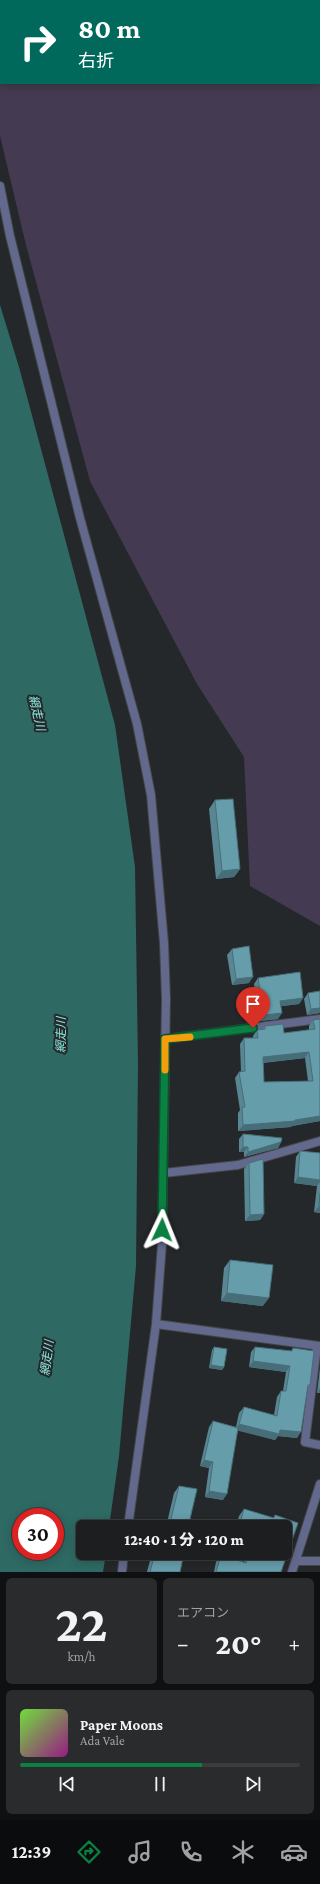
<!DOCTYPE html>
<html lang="ja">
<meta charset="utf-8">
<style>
body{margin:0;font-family:"Crimson Pro","Noto Sans JP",serif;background:#292b2d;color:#f1f3f6;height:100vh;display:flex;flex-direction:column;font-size:15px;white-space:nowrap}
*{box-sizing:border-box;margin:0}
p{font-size:13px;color:#a0a2a5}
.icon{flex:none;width:22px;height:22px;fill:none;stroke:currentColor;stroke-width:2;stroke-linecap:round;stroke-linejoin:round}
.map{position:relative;height:1572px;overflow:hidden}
.details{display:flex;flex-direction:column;gap:6px;padding:6px;background:#0f1012;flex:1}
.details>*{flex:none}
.top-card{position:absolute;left:0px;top:0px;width:320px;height:84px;box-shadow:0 2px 10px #0003,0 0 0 1px #3a3c3e;background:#00695c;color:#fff;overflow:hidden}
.speed{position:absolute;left:12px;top:1508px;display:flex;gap:8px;font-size:20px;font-weight:700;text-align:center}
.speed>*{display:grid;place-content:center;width:52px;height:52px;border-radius:50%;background:#1c1e20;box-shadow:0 2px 10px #0003,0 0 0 1px #3a3c3e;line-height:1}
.speed .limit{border:6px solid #d22;background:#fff;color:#111}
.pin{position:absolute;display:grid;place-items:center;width:34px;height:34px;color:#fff;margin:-41px -17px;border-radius:50% 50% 50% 0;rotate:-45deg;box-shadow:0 0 4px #0007}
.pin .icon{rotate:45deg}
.me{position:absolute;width:44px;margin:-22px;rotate:2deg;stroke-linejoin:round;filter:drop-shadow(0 0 3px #0008)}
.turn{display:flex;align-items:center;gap:14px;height:84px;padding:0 12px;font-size:18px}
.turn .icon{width:52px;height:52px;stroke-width:2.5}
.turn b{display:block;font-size:28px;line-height:34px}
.big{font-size:30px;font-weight:800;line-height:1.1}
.details .widget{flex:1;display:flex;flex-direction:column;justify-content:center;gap:6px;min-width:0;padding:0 14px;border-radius:6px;background:#292b2d}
.details .dial{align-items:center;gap:0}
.dial b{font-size:52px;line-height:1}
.song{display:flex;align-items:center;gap:12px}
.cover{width:48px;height:48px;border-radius:6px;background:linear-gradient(135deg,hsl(100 70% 55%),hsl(310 70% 35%))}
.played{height:4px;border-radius:2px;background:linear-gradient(90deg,#0b8043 65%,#3a3c3e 65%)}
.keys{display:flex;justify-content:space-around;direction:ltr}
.heat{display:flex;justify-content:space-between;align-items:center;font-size:22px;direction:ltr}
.details .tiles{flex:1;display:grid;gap:6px;grid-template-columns:1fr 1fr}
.widget:last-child{grid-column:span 2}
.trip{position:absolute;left:76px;top:1520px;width:216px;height:40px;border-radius:6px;background:#1c1e20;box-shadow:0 2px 10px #0003,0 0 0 1px #3a3c3e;font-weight:800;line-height:40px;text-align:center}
.tabs{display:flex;height:64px;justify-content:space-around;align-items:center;background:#0b0c0d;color:#a0a2a5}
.tabs .icon{width:28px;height:28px}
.tabs .current{color:#0b8043}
.tabs b{font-size:18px;color:#f1f3f6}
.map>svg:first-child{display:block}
</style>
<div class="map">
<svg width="320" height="1572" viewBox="0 0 320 1572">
<rect width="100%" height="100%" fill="#25282a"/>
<path fill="#443a52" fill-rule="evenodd" d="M0,0H320V926L250,886L244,757L197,684L90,481L26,245L0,136ZM1,1H319V83H1Z"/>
<path fill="#2e6963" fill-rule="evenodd" d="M0,305L19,367L115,725L135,867L138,1064L136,1266L119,1456L109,1527H83V1553H106L103,1572H0ZM21,1517H55V1551H21Z"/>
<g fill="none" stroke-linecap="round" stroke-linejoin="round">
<defs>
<g id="street">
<polyline points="0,186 10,236 80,518 137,724 151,795 164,943 166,999 162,1244 156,1324 128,1527"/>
<polyline points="165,1039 320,1019"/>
<polyline points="164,1173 238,1165 320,1141"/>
<polyline points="156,1324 320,1346"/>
<polyline points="317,1346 305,1442 320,1445"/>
<polyline points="297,1561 320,1561"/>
<polyline points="122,1572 124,1553"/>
<polyline points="292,1572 320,1484"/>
</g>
</defs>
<use href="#street" stroke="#434547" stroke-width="10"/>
<use href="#street" stroke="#62698c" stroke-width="8"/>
</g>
<g fill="#588793" fill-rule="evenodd">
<polygon points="215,800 240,869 234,877 216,879 209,809"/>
<polygon points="232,949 249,983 232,985 227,955"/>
<polygon points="258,978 303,998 299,1004 281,1006 278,1019 259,1021 254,984"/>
<polygon points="308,993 320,1013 307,1015 304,999"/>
<path d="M320,1019V1121L292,1126L291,1127L238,1131V1113L240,1110L235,1078L239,1072H241L240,1044L244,1038H253V1036L257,1030L263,1029L265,1026L284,1033L309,1030V1026L313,1020ZM305,1058L308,1081L264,1082L263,1063Z"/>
<polygon points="243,1134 281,1142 278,1148 244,1157 244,1152 239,1152 239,1139"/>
<polygon points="300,1151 320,1153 320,1213 314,1212 317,1186 294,1183 296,1157"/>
<polygon points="249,1163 264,1214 260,1220 245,1221 244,1169"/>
<polygon points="230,1260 263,1306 221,1301 224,1268"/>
<polygon points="214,1347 224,1367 222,1370 209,1368 212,1350"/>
<polygon points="255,1347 291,1351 293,1348 310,1385 307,1389 297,1438 278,1436 275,1440 238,1430 223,1500 205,1497 209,1468 200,1466 209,1427 213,1421 236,1427 239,1413 244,1407 274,1415 277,1397 281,1391 283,1391 286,1372 249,1367 251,1352"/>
<polygon points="320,1368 320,1393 317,1393"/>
<polygon points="179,1486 190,1519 216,1527 166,1527 174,1493"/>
<polygon points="244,1509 273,1518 275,1515 298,1523 281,1572 214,1572 216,1562 221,1555 244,1562 247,1553 285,1553 285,1527 236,1527 239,1516"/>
<polygon points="152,1553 209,1553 206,1558 184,1553 180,1572 147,1572"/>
</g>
<g fill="#476e78">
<polygon points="240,869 234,877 216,879 222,871"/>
<polygon points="253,977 249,983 232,985 236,979"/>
<polygon points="303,998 299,1004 276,1007 280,1001"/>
<polygon points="320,1008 320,1013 307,1015 311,1009"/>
<polygon points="282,1013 278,1019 259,1021 264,1015"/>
<polygon points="309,1052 305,1058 259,1063 263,1057"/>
<polygon points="320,1116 320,1121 292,1126 291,1127 238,1131 243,1125 295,1120"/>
<polygon points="281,1142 278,1148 244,1157 248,1152"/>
<polygon points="243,1147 248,1147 244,1152 239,1152"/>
<polygon points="298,1177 320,1180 320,1182 317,1186 294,1183"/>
<polygon points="319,1206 320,1206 320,1213 314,1212"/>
<polygon points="264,1214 260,1220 245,1221 250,1215"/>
<polygon points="227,1293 269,1298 263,1306 221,1301"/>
<polygon points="253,1361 290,1366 286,1372 249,1367"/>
<polygon points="211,1365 224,1367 222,1370 209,1368"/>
<polygon points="320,1388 320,1393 317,1393"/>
<polygon points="239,1424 301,1432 297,1438 278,1436 275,1440 235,1430"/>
<polygon points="204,1460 213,1462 209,1468 200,1466"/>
<polygon points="209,1491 227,1494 223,1500 205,1497"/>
<polygon points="183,1553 209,1553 206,1558"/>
</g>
<g fill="#669dab" stroke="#476e78" fill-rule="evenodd">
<polygon points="233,799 240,869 222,871 215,800"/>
<polygon points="249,946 253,977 236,979 232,949"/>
<polygon points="300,972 303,998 280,1001 282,1013 264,1015 258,978"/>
<polygon points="320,991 320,1008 311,1009 308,993"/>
<path d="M320,1019V1116L295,1120V1121L243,1125L242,1107H245L239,1072L245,1071L244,1038H258L257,1030L265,1029V1026L283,1024L284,1033L315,1029L313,1020ZM309,1052L313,1081L264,1082L263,1057Z"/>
<polygon points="243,1134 282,1138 281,1142 248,1152 248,1147 243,1147"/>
<polygon points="300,1151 320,1153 320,1180 298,1177"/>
<polygon points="263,1159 264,1214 250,1215 249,1163"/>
<polygon points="320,1193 320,1206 319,1206"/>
<polygon points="230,1260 273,1265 269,1298 227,1293"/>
<polygon points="214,1347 227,1349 224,1367 211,1365"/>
<polygon points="255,1347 292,1351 293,1348 314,1351 310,1385 308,1385 301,1432 280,1430 279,1434 239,1424 244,1407 277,1416 281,1391 286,1391 290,1366 253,1361"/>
<polygon points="213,1421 238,1428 227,1494 209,1491 213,1462 204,1460"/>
<polygon points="179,1486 197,1489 190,1519 216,1525 216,1527 169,1527"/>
<polygon points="244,1509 274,1518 275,1515 298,1523 281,1572 216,1572 221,1555 246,1563 249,1553 285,1553 285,1527 239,1527"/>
<polygon points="155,1553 184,1553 180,1572 150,1572"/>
</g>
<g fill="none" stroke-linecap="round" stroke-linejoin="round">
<defs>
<polyline id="route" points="162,1230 165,1039 253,1028"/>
</defs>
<use href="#route" stroke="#07532c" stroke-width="10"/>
<use href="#route" stroke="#0b8043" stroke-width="7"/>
<polyline stroke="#f59e0b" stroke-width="7" points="165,1070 165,1039 190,1037"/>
</g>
<g text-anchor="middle" stroke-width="4" stroke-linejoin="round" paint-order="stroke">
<g font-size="12" font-style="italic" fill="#8ae9df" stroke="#25282a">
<text transform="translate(37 713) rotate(77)" y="4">網走川</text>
<text transform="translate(61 1035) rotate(-89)" y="4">網走川</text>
<text transform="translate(47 1358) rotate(-83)" y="4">網走川</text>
</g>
</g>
</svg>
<div class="speed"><div class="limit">30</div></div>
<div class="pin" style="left:253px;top:1028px;background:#d93025"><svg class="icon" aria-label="arrive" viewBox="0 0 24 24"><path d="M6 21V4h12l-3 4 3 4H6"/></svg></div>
<svg class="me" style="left:162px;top:1230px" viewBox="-20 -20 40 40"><path d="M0-17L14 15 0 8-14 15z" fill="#0b8043" stroke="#fff" stroke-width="4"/></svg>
<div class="trip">12:40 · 1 分 · 120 m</div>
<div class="top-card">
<div class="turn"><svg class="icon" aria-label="right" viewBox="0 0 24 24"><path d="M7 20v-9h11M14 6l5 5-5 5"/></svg><div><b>80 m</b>右折</div></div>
</div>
</div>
<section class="details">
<div class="tiles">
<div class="widget dial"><b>22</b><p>km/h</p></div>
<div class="widget"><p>エアコン</p>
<div class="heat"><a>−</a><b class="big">20°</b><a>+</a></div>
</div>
<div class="widget">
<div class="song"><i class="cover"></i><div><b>Paper Moons</b><p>Ada Vale</p></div></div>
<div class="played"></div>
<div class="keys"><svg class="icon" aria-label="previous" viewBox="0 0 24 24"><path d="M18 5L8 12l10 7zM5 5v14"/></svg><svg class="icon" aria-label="pause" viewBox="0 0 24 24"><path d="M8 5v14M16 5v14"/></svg><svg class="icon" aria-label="next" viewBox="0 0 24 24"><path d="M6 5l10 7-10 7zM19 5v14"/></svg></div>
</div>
</div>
</section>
<nav class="tabs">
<b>12:39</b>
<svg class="icon current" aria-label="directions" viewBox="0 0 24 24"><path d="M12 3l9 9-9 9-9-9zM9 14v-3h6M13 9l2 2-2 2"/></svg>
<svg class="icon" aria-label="music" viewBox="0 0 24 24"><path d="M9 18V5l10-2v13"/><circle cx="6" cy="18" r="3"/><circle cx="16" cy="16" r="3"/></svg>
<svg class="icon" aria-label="phone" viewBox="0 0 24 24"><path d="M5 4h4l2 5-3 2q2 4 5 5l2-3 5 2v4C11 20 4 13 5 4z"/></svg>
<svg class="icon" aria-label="climate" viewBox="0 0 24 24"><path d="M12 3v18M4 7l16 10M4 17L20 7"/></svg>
<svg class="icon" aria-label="car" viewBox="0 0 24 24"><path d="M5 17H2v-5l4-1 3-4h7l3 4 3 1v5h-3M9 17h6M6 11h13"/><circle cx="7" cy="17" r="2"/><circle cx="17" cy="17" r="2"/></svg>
</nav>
